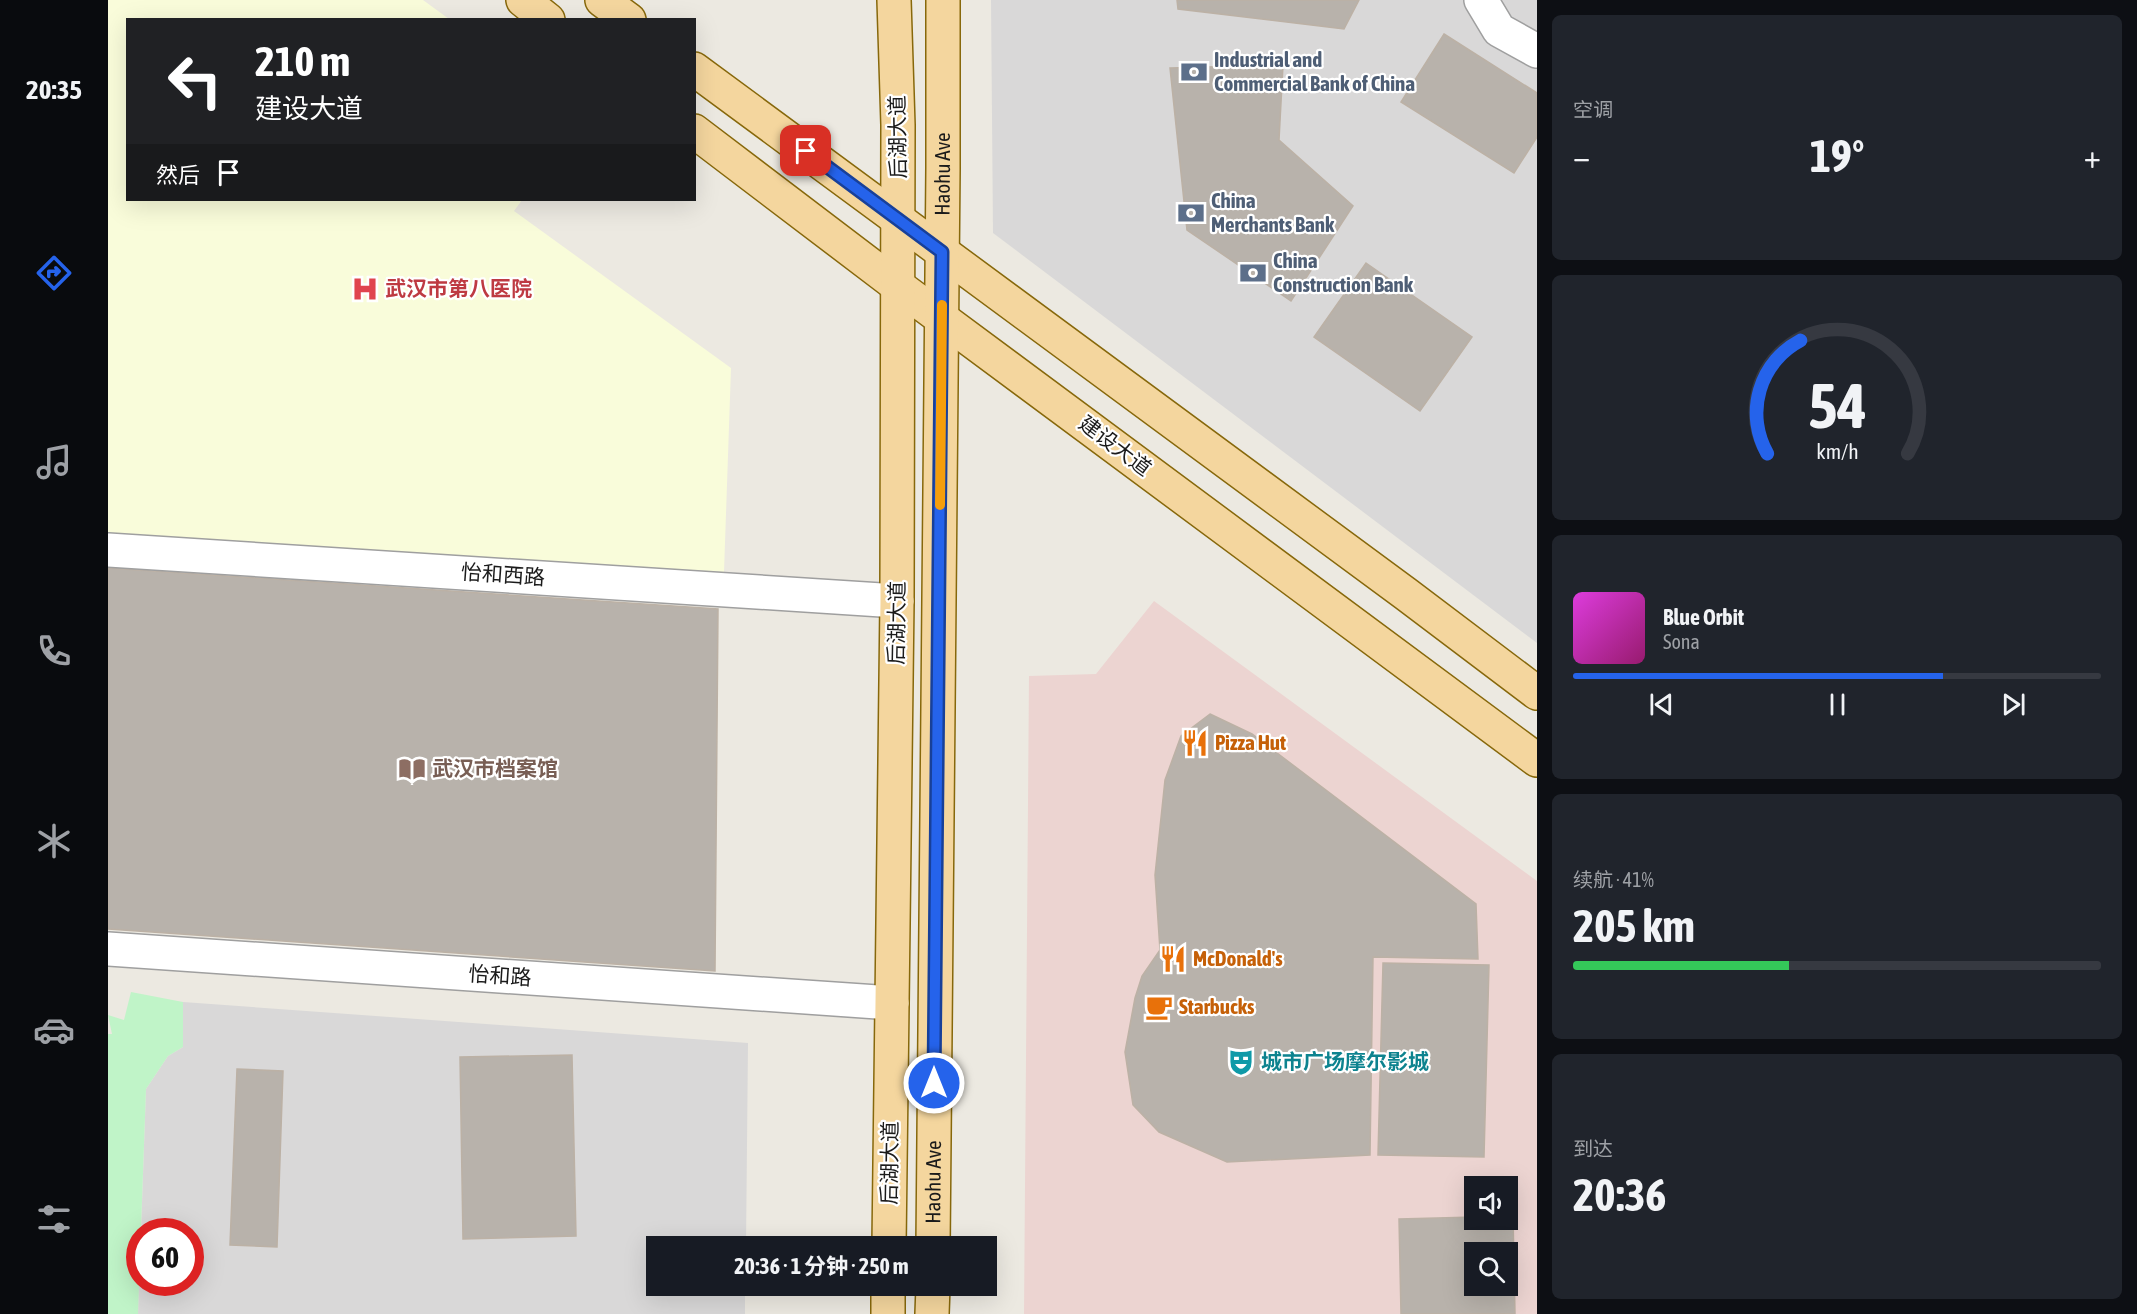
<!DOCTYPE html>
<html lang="zh">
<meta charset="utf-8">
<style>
body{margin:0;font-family:"Asap Condensed","Noto Sans SC",sans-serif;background:#20242c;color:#f1f3f6;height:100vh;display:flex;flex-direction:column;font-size:22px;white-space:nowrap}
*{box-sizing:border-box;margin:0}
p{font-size:20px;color:#9ea1a6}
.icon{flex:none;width:33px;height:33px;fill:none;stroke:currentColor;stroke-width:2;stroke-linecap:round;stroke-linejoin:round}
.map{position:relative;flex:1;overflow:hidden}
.details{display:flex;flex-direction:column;gap:15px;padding:15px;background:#0d0f14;width:600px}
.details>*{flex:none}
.guide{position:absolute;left:18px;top:18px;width:570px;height:183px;border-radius:0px;box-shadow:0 6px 24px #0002;background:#202124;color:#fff;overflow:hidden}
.buttons{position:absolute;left:1356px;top:1176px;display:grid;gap:12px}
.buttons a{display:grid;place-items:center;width:54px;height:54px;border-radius:0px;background:#171b24;box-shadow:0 6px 24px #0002;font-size:30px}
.speed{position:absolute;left:18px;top:1218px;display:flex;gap:12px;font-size:30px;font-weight:700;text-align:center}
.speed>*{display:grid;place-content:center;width:78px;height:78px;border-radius:50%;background:#171b24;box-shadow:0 6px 24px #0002;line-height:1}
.speed .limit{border:9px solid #d22;background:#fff;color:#111}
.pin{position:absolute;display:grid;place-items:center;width:51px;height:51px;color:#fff;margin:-26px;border-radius:12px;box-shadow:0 3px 9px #0006}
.me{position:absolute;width:66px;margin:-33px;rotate:0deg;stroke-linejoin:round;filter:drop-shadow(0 0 4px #0008)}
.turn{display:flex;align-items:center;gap:21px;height:126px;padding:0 30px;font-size:27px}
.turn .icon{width:78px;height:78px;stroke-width:2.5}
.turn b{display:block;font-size:42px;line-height:51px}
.then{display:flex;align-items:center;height:57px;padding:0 30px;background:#0003;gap:12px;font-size:22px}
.big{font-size:45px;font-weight:700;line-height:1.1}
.details .tile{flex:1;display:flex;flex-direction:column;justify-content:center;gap:9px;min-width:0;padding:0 21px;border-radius:9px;background:#20242c}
.details .dial{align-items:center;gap:0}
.dial svg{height:156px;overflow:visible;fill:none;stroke:#363941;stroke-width:7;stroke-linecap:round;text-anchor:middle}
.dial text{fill:#f1f3f6;stroke:none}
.song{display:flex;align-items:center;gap:18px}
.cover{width:72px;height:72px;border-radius:9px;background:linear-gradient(135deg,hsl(300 70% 55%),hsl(320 70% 35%))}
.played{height:6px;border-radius:3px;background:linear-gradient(90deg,#2563eb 70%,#363941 70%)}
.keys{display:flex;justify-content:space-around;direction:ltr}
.heat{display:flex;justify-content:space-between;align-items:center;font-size:33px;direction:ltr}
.charge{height:9px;border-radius:4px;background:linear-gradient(90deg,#34c759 41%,#363941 0)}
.trip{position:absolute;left:538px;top:1236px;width:351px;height:60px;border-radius:0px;background:#171b24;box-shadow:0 6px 24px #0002;font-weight:700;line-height:60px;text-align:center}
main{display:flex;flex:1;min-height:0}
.tab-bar{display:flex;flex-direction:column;width:108px;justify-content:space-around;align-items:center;background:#090b0e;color:#9ea1a6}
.tab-bar .icon{width:42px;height:42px}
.tab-bar .active{color:#2563eb}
.tab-bar b{font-size:27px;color:#f1f3f6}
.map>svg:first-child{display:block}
</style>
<main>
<nav class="tab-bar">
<b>20:35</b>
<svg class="icon active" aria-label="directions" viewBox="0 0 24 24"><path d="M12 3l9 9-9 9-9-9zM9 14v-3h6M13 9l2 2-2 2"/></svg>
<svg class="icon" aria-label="music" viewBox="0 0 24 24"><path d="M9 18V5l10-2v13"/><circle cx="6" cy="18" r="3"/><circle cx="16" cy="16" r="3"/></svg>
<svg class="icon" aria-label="phone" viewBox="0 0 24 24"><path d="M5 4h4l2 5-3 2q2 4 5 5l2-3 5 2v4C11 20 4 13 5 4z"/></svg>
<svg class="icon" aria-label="climate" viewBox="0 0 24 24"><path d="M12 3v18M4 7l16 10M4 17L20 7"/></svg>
<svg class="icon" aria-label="car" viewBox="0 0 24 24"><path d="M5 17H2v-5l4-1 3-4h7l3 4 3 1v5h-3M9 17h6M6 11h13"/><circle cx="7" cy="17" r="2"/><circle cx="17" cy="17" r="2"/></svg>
<svg class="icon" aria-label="filters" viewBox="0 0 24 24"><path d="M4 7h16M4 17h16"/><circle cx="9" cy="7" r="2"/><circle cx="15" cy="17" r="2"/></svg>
</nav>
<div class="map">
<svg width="1429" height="1314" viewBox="0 0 1429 1314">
<rect width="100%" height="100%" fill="#ece9e1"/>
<g fill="#d9d8d8">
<polygon points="883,0 1429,0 1429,643 885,233"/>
<polygon points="75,1002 640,1043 638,1246 549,1246 549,1286 637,1286 637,1314 30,1314 31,1276 32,1282 82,1282 82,1232 33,1231 38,1089 60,1056 75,1047"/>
</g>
<path fill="#ecd4d1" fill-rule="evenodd" d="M1046,601L1429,881V1314H916L921,676L988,674ZM1366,1186H1400V1220H1366ZM1366,1252H1400V1286H1366Z"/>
<polygon fill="#f9fcda" points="0,0 315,0 341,19 20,20 20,200 414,200 406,211 623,368 616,572 0,534"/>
<polygon fill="#c0f4c8" points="23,992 75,1002 75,1047 60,1056 38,1089 30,1314 0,1314 0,1034 4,1034 0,1015 16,1020"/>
<g fill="#b8b2ab" stroke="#bcb1a5" stroke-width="1.5" fill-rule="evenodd">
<polygon points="1069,0 1251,0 1236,29 1070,9"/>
<polygon points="1336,34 1429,93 1429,137 1406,173 1293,102"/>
<polygon points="1175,65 1171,140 1245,206 1183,301 1079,230 1062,68"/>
<polygon points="1258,263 1364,337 1312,411 1206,337"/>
<polygon points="0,568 610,609 607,971 0,929"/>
<polygon points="1102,714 1144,734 1368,904 1370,959 1265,957 1262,1155 1119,1162 1051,1132 1025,1105 1017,1052 1027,998 1034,976 1052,950 1047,875 1057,780 1073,736"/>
<polygon points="1275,963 1381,965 1376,1157 1270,1155"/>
<polygon points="464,1055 468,1236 355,1239 352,1057"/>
<polygon points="129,1069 175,1071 169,1247 122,1245"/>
<path d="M1400,1216H1405L1407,1314H1293L1291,1219L1366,1217V1220H1400ZM1366,1252H1400V1286H1366Z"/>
</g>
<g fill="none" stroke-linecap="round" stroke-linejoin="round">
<defs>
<g id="minor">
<polyline points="1373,0 1391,30 1429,51"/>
<polyline points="0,550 789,601"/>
<polyline points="0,949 784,1003"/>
</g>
<g id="major">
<polyline points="415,0 440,20"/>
<polyline points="494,0 521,20"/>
<polyline points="586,69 1298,594 1429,693"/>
<polyline points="586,131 790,286 1429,760"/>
<polyline points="781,1246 789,601 790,125 786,0"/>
<path id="s1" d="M825,1246L835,168V0"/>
<polyline points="780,1314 780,1286"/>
<polyline points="824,1314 825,1286"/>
</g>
</defs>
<use href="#minor" stroke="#9f9f9f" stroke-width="36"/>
<use href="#major" stroke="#87680b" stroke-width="36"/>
<use href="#minor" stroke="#fff" stroke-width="33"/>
<use href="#major" stroke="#f4d69e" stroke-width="33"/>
</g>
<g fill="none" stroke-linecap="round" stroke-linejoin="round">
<defs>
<polyline id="route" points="698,151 834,252 826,1083"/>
</defs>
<use href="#route" stroke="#184099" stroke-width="15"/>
<use href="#route" stroke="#2563eb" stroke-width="10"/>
<polyline stroke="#f59e0b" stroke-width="10" points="832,505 834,305"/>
</g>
<defs>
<symbol id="bank-bare" viewBox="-9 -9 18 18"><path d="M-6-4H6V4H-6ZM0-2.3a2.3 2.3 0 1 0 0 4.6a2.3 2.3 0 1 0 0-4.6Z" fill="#5c6f8a" stroke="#fff" stroke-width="2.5" paint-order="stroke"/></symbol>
<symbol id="hospital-bare" viewBox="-9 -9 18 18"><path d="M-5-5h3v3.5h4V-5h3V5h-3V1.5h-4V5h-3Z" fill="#e0444e" stroke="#fff" stroke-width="2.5" paint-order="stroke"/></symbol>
<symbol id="restaurant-bare" viewBox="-9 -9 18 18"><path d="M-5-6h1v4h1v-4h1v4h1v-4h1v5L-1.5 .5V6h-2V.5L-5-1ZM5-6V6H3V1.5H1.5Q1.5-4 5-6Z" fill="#e8710a" stroke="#fff" stroke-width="2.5" paint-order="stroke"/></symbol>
<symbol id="library-bare" viewBox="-9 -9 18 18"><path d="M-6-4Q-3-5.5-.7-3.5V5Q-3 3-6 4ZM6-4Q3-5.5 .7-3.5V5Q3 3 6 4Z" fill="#8d6e63" stroke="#fff" stroke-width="2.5" paint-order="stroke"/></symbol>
<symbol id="cafe-bare" viewBox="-9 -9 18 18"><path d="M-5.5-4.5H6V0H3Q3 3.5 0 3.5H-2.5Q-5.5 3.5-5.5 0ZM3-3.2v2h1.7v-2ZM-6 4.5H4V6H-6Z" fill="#e8710a" stroke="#fff" stroke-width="2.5" paint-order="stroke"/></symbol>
<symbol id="theatre-bare" viewBox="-9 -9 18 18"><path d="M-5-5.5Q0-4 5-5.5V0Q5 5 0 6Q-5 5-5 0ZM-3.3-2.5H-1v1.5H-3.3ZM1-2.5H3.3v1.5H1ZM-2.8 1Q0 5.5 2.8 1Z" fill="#0f9aa8" stroke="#fff" stroke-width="2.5" paint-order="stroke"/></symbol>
</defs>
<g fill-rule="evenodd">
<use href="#bank-bare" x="1067" y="53" width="38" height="38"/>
<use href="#bank-bare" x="1064" y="194" width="38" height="38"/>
<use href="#bank-bare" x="1126" y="254" width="38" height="38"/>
<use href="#hospital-bare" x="238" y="270" width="38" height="38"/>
<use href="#restaurant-bare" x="1068" y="724" width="38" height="38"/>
<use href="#library-bare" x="285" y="750" width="38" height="38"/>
<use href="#restaurant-bare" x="1046" y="940" width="38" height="38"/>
<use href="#cafe-bare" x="1032" y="988" width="38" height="38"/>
<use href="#theatre-bare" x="1114" y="1043" width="38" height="38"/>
</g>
<g text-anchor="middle" stroke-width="4.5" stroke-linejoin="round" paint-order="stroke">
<g font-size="21" font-weight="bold" fill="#4e5e75" stroke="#fff" text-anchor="start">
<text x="1106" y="67">Industrial and<tspan x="1106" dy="24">Commercial Bank of China</tspan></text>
<text x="1103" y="208">China<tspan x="1103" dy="24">Merchants Bank</tspan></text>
<text x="1165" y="268">China<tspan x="1165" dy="24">Construction Bank</tspan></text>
</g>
<g font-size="21" fill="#1b1b1b" stroke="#fff">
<text transform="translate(790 137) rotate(-91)" y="7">后湖大道</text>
<text dy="7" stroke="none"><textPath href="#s1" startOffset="1072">Haohu Ave</textPath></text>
<text transform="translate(1007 446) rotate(37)" y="7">建设大道</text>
<text transform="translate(395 575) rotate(4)" y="7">怡和西路</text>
<text transform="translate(789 623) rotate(-89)" y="7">后湖大道</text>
<text transform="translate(392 976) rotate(4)" y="7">怡和路</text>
<text transform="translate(782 1163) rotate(-89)" y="7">后湖大道</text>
<text dy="7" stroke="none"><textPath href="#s1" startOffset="64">Haohu Ave</textPath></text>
</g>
<g font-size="21" font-weight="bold" fill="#be3a42" stroke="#fff" text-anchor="start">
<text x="277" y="296">武汉市第八医院</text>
</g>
<g font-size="21" font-weight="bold" fill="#c56008" stroke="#fff" text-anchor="start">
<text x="1107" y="750">Pizza Hut</text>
<text x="1085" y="966">McDonald's</text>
<text x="1071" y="1014">Starbucks</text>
</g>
<g font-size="21" font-weight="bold" fill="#785e54" stroke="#fff" text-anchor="start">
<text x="324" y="776">武汉市档案馆</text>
</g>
<g font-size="21" font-weight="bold" fill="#0d838f" stroke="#fff" text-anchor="start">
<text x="1153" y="1069">城市广场摩尔影城</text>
</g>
</g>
</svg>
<div class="buttons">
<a><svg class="icon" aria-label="sound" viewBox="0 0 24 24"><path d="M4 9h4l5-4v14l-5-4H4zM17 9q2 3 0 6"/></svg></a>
<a><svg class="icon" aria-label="search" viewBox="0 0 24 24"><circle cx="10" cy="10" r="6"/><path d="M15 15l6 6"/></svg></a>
</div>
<div class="speed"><div class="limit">60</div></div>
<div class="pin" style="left:698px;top:151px;background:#d93025"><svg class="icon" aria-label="arrive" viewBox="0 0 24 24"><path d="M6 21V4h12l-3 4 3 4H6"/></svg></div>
<svg class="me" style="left:826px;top:1083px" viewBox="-20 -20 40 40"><circle r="17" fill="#2563eb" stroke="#fff" stroke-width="3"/><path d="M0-11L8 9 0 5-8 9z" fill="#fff"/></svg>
<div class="trip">20:36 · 1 分钟 · 250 m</div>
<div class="guide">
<div class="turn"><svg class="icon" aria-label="left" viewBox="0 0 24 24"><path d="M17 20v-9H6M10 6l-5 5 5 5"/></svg><div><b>210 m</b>建设大道</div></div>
<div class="then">然后<svg class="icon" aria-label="arrive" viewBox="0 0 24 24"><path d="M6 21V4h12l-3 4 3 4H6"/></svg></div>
</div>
</div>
<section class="details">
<div class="tile"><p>空调</p>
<div class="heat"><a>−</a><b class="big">19°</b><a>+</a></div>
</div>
<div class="tile dial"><svg viewBox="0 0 100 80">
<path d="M14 69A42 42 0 1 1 86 69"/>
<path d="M14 69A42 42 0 0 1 31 11" stroke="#2563eb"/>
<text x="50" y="56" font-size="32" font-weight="700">54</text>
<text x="50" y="72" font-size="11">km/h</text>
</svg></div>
<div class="tile">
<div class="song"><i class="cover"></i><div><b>Blue Orbit</b><p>Sona</p></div></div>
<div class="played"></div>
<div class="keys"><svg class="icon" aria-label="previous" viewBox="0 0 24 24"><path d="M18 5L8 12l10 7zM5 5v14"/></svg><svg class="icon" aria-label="pause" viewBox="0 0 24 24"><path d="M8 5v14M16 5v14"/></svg><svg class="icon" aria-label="next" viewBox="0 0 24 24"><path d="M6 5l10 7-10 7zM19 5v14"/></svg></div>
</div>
<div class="tile"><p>续航 · 41%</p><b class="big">205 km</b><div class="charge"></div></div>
<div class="tile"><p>到达</p><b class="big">20:36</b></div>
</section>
</main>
